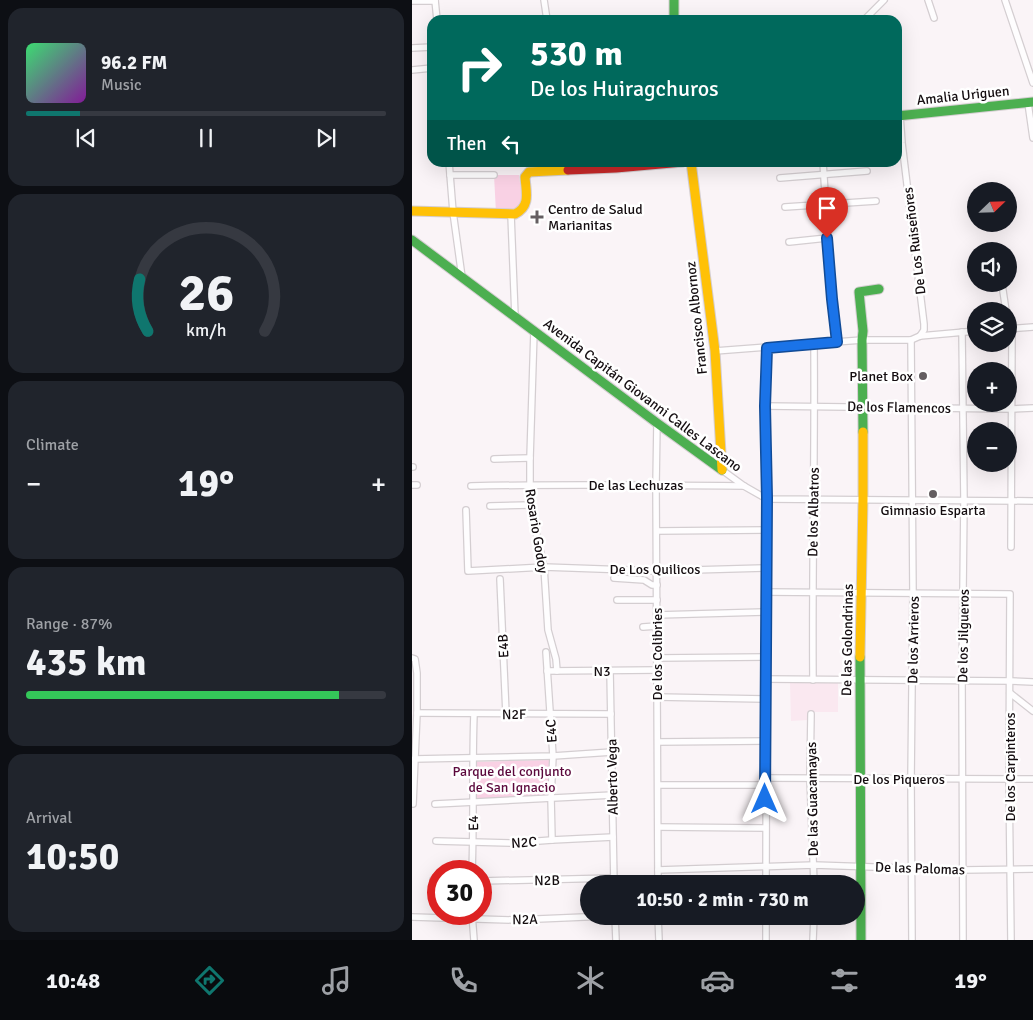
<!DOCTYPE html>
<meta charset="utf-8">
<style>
body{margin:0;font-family:Signika,sans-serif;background:#20242c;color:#f1f3f6;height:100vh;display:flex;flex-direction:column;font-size:19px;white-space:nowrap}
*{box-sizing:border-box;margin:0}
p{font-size:16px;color:#9ea1a6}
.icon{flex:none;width:28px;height:28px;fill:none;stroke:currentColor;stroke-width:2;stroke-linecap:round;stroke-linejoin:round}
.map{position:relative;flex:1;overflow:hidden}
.sheet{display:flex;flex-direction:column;gap:8px;padding:8px;background:#0d0f14;width:412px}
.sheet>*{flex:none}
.top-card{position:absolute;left:15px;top:15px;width:475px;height:152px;border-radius:15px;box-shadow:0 5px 20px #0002;background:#00695c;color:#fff;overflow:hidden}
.needle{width:32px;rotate:67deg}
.tools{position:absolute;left:555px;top:182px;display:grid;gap:10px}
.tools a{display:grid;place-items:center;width:50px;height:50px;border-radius:50%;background:#171b24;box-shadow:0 5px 20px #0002;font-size:25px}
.speed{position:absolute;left:15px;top:860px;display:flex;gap:10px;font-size:25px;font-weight:700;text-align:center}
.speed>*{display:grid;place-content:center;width:65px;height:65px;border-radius:50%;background:#171b24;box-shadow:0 5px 20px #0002;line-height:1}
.speed .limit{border:8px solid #d22;background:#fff;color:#111}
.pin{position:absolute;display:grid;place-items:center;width:42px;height:42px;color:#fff;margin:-51px -21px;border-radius:50% 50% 50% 0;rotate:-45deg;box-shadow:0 0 5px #0007}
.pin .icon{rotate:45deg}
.me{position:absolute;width:55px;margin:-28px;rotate:0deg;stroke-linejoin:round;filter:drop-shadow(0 0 4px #0008)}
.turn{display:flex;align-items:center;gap:18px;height:105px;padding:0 20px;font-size:22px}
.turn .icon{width:65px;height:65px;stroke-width:2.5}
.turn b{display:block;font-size:35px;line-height:42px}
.then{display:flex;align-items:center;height:48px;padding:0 20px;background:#0003;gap:10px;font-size:19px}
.big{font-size:38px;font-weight:700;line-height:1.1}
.sheet .tile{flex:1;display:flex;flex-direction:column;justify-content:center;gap:8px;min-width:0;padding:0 18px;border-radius:15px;background:#20242c}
.sheet .dial{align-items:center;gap:0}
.dial svg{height:130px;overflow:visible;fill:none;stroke:#363941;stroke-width:7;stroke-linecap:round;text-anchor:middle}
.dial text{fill:#f1f3f6;stroke:none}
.song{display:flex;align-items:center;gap:15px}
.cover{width:60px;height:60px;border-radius:8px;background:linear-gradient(135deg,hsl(140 70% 55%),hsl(290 70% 35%))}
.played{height:5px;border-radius:2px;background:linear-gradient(90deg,#0f766e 15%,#363941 15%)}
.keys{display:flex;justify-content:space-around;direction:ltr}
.heat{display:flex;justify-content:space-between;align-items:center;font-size:28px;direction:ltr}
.charge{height:8px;border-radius:4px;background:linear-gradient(90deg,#34c759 87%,#363941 0)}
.trip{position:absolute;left:168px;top:875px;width:285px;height:50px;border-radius:25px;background:#171b24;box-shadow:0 5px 20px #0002;font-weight:700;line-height:50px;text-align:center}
.tabs{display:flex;height:80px;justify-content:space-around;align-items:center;background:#090b0e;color:#9ea1a6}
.tabs .icon{width:35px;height:35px}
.tabs .active{color:#0f766e}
.tabs b{font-size:22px;color:#f1f3f6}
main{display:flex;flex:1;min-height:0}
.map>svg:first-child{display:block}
</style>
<main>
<section class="sheet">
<div class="tile">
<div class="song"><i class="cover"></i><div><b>96.2 FM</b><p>Music</p></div></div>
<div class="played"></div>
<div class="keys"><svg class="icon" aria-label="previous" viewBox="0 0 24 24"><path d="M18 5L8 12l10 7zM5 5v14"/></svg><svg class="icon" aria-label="pause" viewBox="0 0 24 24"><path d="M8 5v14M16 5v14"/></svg><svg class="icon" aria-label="next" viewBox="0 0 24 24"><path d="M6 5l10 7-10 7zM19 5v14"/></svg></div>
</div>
<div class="tile dial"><svg viewBox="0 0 100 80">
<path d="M14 69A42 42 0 1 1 86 69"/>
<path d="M14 69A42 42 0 0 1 9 37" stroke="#0f766e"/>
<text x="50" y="56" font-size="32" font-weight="700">26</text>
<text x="50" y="72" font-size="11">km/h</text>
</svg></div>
<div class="tile"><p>Climate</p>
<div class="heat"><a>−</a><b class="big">19°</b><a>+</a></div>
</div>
<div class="tile"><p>Range · 87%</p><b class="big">435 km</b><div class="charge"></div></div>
<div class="tile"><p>Arrival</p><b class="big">10:50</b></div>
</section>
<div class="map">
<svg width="621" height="940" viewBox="0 0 621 940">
<rect width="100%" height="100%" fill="#faf4f7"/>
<polygon fill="#fae8f0" points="378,682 426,683 426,712 397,712 396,720 379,721"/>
<g fill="#f9d1e4">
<path d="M82,175H107C108,187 113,201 105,211L84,213Z"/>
<polygon points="138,760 139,796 63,801 62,762"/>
</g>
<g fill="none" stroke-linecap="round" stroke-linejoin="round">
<defs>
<g id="street">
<polyline points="23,0 25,20"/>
<polyline points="132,0 135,20"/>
<polyline points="516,0 522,18"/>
<polyline points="593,0 621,83"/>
<polyline points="0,1 23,1"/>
<polyline points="45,20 96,19"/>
<polyline points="452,20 472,0"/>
<polyline points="0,48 20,47"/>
<polyline points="0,70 20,68"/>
<polyline points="616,103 621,138"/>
<polyline points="488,115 490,143 512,324 512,330 508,336"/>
<polyline points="37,162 41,212 50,277"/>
<polyline points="411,162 418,270 425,342"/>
<polyline points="38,175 82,175"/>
<polyline points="368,178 455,171"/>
<polyline points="373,207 464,201"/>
<polyline points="99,215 103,316"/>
<polyline points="377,242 415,238"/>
<polyline points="590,284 594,311"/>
<polyline points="596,329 621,327"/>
<polyline points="122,331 118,458 118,505 132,567 136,630 144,659 145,671"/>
<polyline points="550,332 552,501 550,681 551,940"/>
<polyline points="499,340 501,593 499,779 500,940"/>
<polyline points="303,351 450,340 499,340 508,336 564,331"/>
<polyline points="353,406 599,409 621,408"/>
<polyline points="245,423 244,485 246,884"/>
<polyline points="82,459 118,458"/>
<polyline points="0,467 1,467"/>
<polyline points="310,470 332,486 355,499 621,501"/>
<polyline points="0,485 5,485"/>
<path d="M59,486C150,484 241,485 332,486"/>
<polyline points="78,506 118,505"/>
<polyline points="54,510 56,571 132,567 245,571 354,568"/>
<polyline points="245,531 355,530"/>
<polyline points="599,547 600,328"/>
<polyline points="202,578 232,580 240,585 245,585"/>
<polyline points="88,579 94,714"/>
<polyline points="354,592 598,594 597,779 599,940"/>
<polyline points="205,600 245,600"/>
<polyline points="245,615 354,612"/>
<polyline points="231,627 245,626"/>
<polyline points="134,652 141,756 139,798 140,840"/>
<polyline points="0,658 3,659 5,673 5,713 1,804"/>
<polyline points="245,658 354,657"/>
<polyline points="135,671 245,670"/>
<polyline points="198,671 202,884"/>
<polyline points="354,679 598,681 621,682"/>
<path d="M401,680C400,568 403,456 402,343"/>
<polyline points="598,693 621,711"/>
<polyline points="245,697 354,699"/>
<polyline points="5,713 199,714"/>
<polyline points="399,714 398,778 402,884"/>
<polyline points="246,742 354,741"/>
<polyline points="2,759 141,756 200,752"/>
<polyline points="353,778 621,779"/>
<polyline points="246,785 353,785"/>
<polyline points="23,804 201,795"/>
<polyline points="246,827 353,828"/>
<polyline points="24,841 100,843 140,840 201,837"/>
<polyline points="246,870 402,865 550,870 621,869"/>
<path d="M60,871C62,819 60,767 62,714"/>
<polyline points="21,880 26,880"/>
<polyline points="69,881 202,878"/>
<polyline points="354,884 355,499 353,406 355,348"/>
<polyline points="60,914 62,940"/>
<polyline points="203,916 204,940"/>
<polyline points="246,916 247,940"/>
<polyline points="354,916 354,940"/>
<polyline points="0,917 102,920 196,916"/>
<polyline points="401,940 402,916"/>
</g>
<g id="fast">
<polyline points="262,0 262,20"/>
<polyline points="485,116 621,102"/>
<polyline points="0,240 245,423 310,470"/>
<polyline points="451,432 450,340 451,331 447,292 467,289"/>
<polyline points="448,657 449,940"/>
</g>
<g id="slow">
<polyline points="279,162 303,351 310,470"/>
<path d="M0,211L103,214C119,206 114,192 113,177L117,172L156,170"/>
<polyline points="448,657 451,499 451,432"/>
</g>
<polyline id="jam" points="156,170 204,168 271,162"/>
</defs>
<use href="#street" stroke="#d4ced1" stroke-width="8"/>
<use href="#fast" stroke="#d4ced1" stroke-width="11"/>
<use href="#slow" stroke="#d4ced1" stroke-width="11"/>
<use href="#jam" stroke="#d4ced1" stroke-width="11"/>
<use href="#street" stroke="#fefdfe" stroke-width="5.5"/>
<use href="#fast" stroke="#4caf50" stroke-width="9"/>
<use href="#slow" stroke="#ffc107" stroke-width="9"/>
<use href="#jam" stroke="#c62828" stroke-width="9"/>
</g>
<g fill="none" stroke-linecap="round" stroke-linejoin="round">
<defs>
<polyline id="route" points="353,799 355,498 353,406 355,348 425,342 420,299 415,238"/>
</defs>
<use href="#route" stroke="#114b97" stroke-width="12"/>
<use href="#route" stroke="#1a73e8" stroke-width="9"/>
</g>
<g fill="#645e61" stroke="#fff" stroke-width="2">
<path d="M122.5 209.5h5v5h5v5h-5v5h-5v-5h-5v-5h5z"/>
<circle cx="511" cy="376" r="5"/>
<circle cx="521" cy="494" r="5"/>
</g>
<g text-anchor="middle" stroke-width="5" stroke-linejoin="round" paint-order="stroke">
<g font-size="14" fill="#140d10" stroke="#fff">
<text transform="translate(551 95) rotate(-6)" y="5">Amalia Uriguen</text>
<text transform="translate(502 241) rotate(-97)" y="5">De Los Ruiseñores</text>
<text transform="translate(284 318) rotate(-96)" y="5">Francisco Albornoz</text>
<text transform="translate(231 395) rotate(37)" y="5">Avenida Capitán Giovanni Calles Lascano</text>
<text transform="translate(487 407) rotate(1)" y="5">De los Flamencos</text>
<text x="224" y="490">De las Lechuzas</text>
<text transform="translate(401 512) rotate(-89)" y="5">De los Albatros</text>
<text transform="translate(125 531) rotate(81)" y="5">Rosario Godoy</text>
<text x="243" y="574">De Los Quilicos</text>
<text transform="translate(551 636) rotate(-89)" y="5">De los Jilgueros</text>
<text transform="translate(435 640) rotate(-89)" y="5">De las Golondrinas</text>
<text transform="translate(501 640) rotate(-89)" y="5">De los Arrieros</text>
<text transform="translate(91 646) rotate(-93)" y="5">E4B</text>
<text transform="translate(245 654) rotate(-90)" y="5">De los Colibries</text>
<text x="190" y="676">N3</text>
<text transform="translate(102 714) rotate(-1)" y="5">N2F</text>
<text transform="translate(139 731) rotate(-94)" y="5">E4C</text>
<text transform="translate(598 767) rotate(-90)" y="5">De los Carpinteros</text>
<text transform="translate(200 777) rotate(-91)" y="5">Alberto Vega</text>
<text x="487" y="784">De los Piqueros</text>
<text transform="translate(400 799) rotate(-91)" y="5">De las Guacamayas</text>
<text transform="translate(61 823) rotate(-91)" y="5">E4</text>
<text transform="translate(112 842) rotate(-4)" y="5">N2C</text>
<text transform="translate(508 868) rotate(2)" y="5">De las Palomas</text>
<text transform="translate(135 880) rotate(-1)" y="5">N2B</text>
<text transform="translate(113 919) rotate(-1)" y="5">N2A</text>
</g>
<g font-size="14" fill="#140d10" stroke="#fff" text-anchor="start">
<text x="136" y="214">Centro de Salud<tspan x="136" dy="16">Marianitas</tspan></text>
<text x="501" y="381" text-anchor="end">Planet Box</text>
<text x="521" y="515" text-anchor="middle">Gimnasio Esparta</text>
</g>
<g font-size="14" fill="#5b083c" stroke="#fff">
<text x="100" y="776">Parque del conjunto<tspan x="100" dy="16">de San Ignacio</tspan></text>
</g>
</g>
</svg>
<div class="tools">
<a><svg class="needle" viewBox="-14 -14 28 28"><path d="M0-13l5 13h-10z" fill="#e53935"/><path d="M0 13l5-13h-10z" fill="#9ea1a6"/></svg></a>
<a><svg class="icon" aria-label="sound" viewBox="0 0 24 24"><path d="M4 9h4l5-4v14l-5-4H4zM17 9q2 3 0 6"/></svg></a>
<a><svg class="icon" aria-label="layers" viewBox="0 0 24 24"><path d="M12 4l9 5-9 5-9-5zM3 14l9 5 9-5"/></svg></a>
<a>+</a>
<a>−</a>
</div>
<div class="speed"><div class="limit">30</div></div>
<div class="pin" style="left:415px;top:238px;background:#d93025"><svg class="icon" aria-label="arrive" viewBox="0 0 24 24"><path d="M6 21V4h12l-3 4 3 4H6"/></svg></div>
<svg class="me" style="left:353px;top:799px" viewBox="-20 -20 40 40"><path d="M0-17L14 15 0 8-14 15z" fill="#1a73e8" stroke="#fff" stroke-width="4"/></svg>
<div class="trip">10:50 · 2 min · 730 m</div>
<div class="top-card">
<div class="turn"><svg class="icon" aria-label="right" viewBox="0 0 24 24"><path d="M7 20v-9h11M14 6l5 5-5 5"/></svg><div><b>530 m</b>De los Huiragchuros</div></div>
<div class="then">Then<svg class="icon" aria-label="left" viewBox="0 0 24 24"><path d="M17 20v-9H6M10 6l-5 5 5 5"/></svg></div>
</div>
</div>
</main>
<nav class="tabs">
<b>10:48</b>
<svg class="icon active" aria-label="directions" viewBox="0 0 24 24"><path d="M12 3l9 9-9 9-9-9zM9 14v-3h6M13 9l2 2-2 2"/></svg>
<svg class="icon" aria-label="music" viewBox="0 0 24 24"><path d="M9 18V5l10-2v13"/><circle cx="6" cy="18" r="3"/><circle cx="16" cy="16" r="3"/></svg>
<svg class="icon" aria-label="phone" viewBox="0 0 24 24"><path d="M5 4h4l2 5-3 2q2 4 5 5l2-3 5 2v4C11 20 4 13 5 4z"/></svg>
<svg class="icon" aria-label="climate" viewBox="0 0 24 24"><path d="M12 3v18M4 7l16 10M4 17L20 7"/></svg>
<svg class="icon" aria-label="car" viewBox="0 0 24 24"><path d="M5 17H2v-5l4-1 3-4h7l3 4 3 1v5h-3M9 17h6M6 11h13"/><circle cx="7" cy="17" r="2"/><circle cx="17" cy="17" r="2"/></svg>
<svg class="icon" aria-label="filters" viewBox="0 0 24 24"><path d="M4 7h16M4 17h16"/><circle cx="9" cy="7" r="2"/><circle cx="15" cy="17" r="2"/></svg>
<b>19°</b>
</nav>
